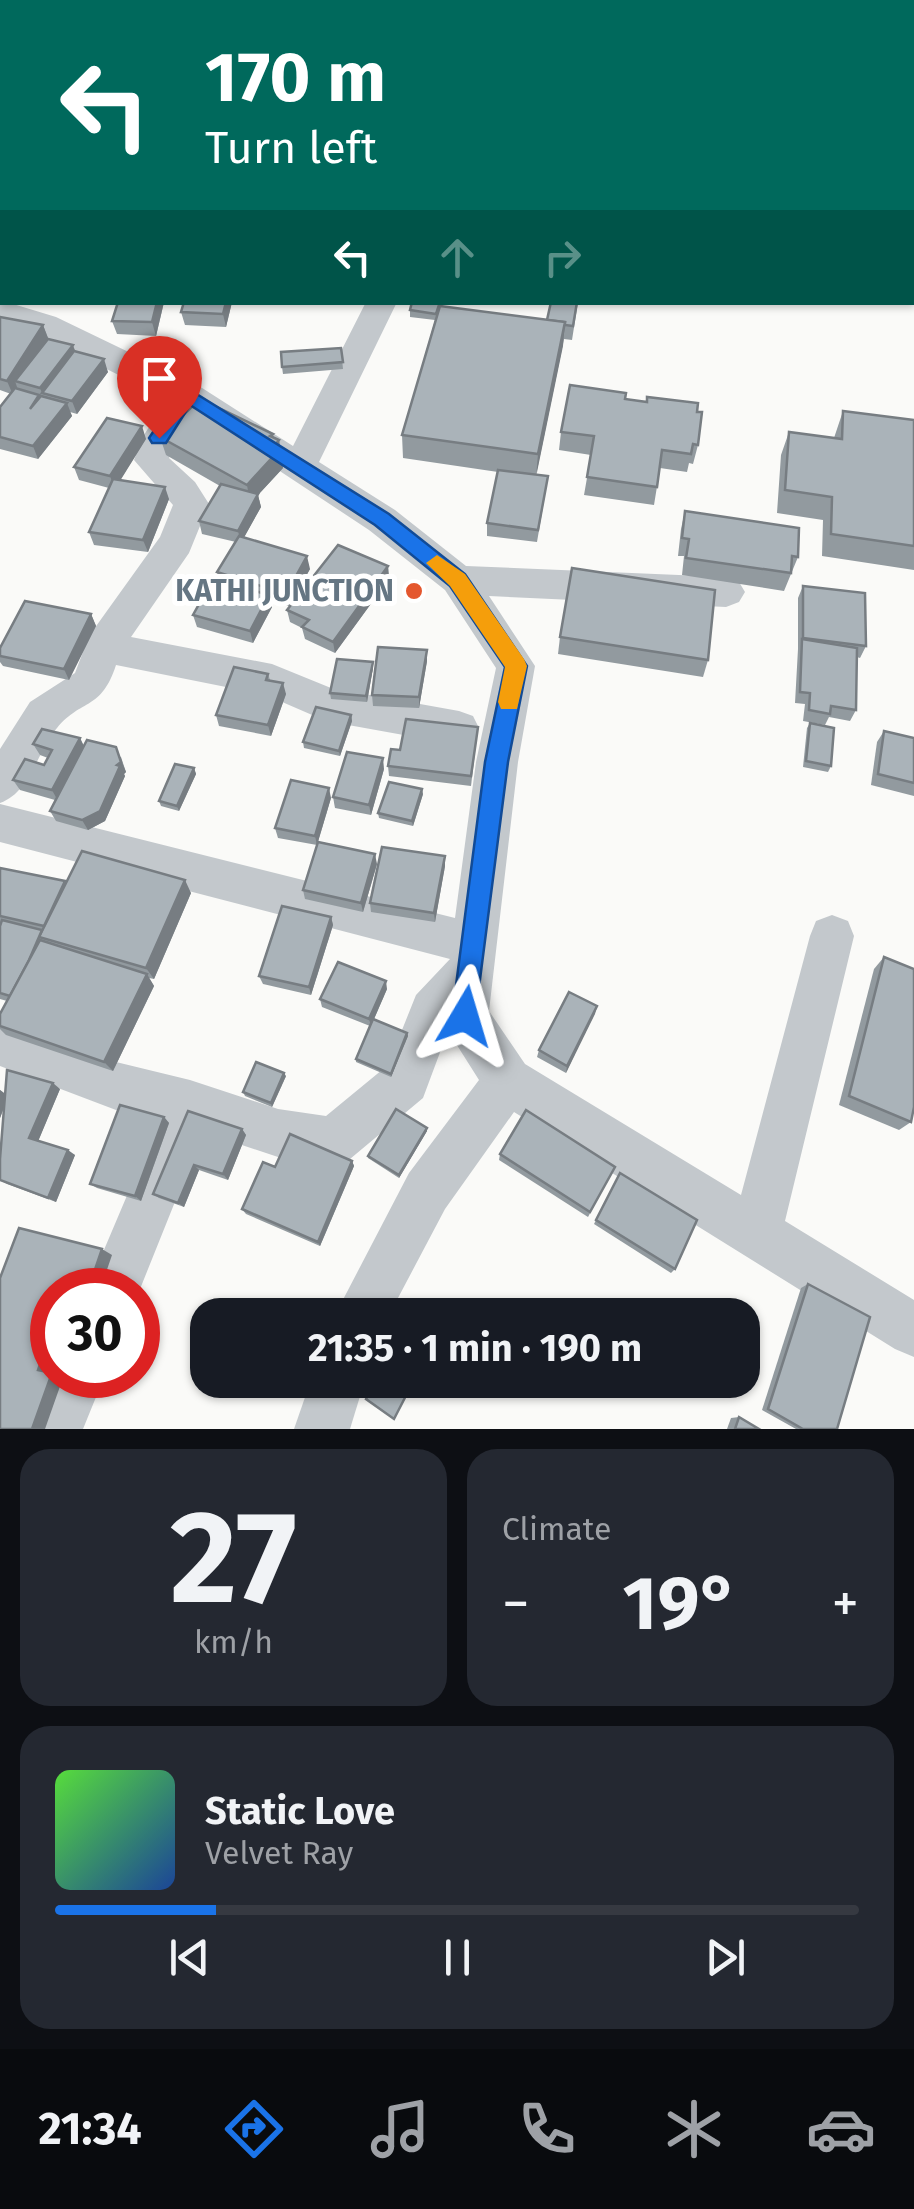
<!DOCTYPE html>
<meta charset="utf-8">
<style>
body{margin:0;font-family:"Fira Sans",sans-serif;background:#242831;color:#f1f3f6;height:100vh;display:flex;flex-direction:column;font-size:38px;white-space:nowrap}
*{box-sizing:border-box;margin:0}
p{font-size:32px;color:#9ea1a6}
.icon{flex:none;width:55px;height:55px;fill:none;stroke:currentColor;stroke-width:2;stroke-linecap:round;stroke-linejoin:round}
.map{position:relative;height:1429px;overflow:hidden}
.details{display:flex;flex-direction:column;gap:20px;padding:20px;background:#0d0f14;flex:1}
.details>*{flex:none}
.top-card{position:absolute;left:0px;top:0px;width:915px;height:305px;box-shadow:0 2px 8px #0004;background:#00695c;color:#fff;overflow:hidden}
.speed{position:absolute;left:30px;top:1268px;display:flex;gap:20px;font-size:50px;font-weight:700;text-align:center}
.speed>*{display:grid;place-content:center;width:130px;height:130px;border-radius:50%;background:#171b24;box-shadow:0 2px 8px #0004;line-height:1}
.speed .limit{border:15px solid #d22;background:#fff;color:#111}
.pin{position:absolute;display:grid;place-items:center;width:85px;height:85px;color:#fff;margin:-102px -42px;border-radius:50% 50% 50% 0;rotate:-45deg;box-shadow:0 0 10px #0007}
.pin .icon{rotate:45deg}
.me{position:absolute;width:110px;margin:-55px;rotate:7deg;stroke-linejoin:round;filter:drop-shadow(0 0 8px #0008)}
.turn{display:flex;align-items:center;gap:35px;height:210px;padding:0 40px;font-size:45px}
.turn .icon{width:130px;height:130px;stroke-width:2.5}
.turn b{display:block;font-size:70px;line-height:85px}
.lanes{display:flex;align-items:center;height:95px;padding:0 40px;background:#0003;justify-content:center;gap:50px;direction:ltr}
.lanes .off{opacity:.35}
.big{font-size:75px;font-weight:700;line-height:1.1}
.details .tile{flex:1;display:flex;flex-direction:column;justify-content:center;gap:15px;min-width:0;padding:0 35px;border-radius:30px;background:#242831}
.details .dial{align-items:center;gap:0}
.dial b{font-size:130px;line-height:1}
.song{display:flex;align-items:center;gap:30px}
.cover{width:120px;height:120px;border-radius:15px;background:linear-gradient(135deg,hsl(110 70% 55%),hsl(220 70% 35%))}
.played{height:10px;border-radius:5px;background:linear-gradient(90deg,#1a73e8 20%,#363941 20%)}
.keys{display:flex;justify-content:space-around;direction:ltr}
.heat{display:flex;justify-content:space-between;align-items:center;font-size:55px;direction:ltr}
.details .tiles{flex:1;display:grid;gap:20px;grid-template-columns:1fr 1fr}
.tile:last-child{grid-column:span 2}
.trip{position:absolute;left:190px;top:1298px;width:570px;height:100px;border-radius:30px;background:#171b24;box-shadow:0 2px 8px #0004;font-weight:700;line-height:100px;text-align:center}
.tabs{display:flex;height:160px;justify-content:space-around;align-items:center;background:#090b0e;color:#9ea1a6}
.tabs .icon{width:70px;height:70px}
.tabs .selected{color:#1a73e8}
.tabs b{font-size:45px;color:#f1f3f6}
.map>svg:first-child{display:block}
</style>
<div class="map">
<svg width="914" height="1429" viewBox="0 0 914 1429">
<rect width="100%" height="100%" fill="#fafaf8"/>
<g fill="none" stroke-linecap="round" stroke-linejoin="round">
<rect fill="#c3c8cc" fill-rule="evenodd" x="912" y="108" width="2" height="8"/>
<g fill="#c3c8cc" fill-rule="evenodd">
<polygon points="0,0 23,0 24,2 2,2 2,9"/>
<polygon points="594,0 635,0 636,2 595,2"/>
<polygon points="912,21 914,22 914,38 912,37"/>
<polygon points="2,25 2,42 0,43 0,26"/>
<path d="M0,300L56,317L199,386L293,446L366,302H397L319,462L395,510L466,566L726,577L739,582L745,592L739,602L726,607L489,596L535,666L518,762L489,1011L525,1064L741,1195L810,936L816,921L832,915L848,921L854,936L785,1221L914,1300V1357L895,1349L514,1112L445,1209L389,1315H335L409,1173L479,1080L448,1031L423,1098L350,1159L333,1167L278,1157L203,1132L138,1294V1290H87L159,1120L116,1110L0,1066V1020L116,1062L190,1080L278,1109L326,1116L388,1065L416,995L450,959L0,842V804L455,918L476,762L496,668L445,590L369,530L192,413L169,458L195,482L209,504L189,553L131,637L272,664L331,688L459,711L473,716L479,728L473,740L459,745L326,721L266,695L116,665C101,711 82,698 57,728C37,751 31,792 0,803V749L30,702L75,673L89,636L160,537L173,505L134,460L142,438L167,399L34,333L0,321Z"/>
<polygon points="52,1371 52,1375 105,1375 83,1429 27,1429"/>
<polygon points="311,1380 365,1380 350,1429 294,1429"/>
</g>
</g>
<g fill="#929a9f">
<rect x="658" y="0" width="28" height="2"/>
<polygon points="907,0 914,0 914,28 912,28 912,2 906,2"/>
<polygon points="118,302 164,302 156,336 117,334 112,321"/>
<polygon points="232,302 226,327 185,325 181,312"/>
<polygon points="412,302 442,302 441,306 547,320 578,302 572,340 564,339 536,475 546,489 537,542 487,536 487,523 498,472 403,458 402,435 435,320 410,317 410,310"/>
<polygon points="0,317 43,325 48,338 43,346 75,351 108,372 77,414 70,412 72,416 38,459 0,449 0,407 11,394 0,390"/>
<polygon points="341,348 343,369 283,374 282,367"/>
<polygon points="625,399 697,412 698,445 693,464 689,463 687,472 660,468 654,505 584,495 591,455 559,450 561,432"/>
<polygon points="843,411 914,420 914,570 822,556 823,520 777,513 781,455 789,432 834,438"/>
<polygon points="160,437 273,438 279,440 283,468 258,495 261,507 244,537 310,569 289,606 270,600 272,607 253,643 197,627 193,615 219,581 217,572 236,542 202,534 199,521 220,486 166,455"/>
<polygon points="146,439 120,480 169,499 148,552 94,545 89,532 109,488 79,480 74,467"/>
<polygon points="685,511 798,557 784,591 682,575 684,556 678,556 681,529"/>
<polygon points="388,566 389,579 335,653 305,639 302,628 290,622 287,610"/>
<polygon points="803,586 866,646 860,658 857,657 856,710 850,721 829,717 825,725 803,721 805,704 795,703 798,649 798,598"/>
<polygon points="91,614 96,626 69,680 3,666 0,662 0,648"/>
<polygon points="560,637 708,660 703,677 558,654"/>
<polygon points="427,650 427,661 419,708 373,706 372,695"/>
<polygon points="373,662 373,668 367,702 331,699 330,693"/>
<polygon points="268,674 270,680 286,694 271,736 219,726 216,715"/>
<polygon points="351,715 352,721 340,756 304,748 303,742"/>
<polygon points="810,723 831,766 828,772 803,767 807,728"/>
<polygon points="478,727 471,786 389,776 388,766 400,750"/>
<polygon points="884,731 914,738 914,796 871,785 877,742"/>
<polygon points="80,738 84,746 121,757 126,772 124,774 125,776 105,821 88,830 56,821 50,811 55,800 20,790 13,780 44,765 48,758 40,755 33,744"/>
<polygon points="194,768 196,774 179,811 161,806 159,801"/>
<polygon points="384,769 371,815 335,808 333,797"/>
<polygon points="423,794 413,826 379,818 378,813"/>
<polygon points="331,798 317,845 278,838 275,828"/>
<polygon points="377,864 363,912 305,899 303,890"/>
<polygon points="445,866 435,922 371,912 370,903"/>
<polygon points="0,868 65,881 191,893 154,979 149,978 154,986 113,1071 6,1035 0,1029 0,1014 7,1001 0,999"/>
<polygon points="331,917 333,925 311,995 263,984 259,976"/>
<polygon points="884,957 911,1122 899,1130 839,1105 874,969"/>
<polygon points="387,989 374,1019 407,1033 408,1036 391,1077 356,1062 356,1059 370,1026 322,1007 320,999"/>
<polygon points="597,1006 566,1073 537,1057 539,1050"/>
<polygon points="286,1076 272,1107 245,1096 243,1092"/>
<polygon points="60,1089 38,1141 75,1155 56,1202 7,1184 0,1180 4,1108 0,1118 0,1090 5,1094"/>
<polygon points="164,1117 169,1123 141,1201 97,1188 90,1184"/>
<polygon points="427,1128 427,1131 399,1178 368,1158 368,1156"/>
<polygon points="242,1129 246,1135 228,1180 199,1170 184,1207 159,1198 153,1194"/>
<polygon points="500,1154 615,1167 588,1217 499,1160"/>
<polygon points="352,1161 354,1166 320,1246 246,1214 242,1209 275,1167"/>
<polygon points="620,1173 675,1269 671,1273 594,1224"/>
<polygon points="808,1284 837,1429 796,1429 762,1410 801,1288"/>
<polygon points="739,1417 759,1429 727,1429 731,1418"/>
</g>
<g fill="#777d82">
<polygon points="2,136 2,170 0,173 0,138"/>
<polygon points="157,302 164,302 156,336 152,322"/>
<polygon points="226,302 232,302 226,327 223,314"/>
<polygon points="565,322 563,346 536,477 538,454"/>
<polygon points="43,325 48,338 20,383 15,381 17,387 13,395 7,381"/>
<polygon points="73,345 78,359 42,393 40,388"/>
<polygon points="104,359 108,372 77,414 72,401"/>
<polygon points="67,403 72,416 38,459 33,446"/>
<polygon points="142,426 146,439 115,489 110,476"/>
<polygon points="273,434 275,445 279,440 283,468 258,495 261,507 241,543 238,531 250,503 247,485"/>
<polygon points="165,487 169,499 148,552 143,540"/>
<polygon points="307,556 310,569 289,606 286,594"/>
<polygon points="388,566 389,579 335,653 333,642"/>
<polygon points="269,595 272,607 253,643 250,631"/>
<polygon points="91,614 96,626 69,680 64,669"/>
<polygon points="427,650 427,661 419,708 419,697"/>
<polygon points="373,662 373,668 367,702 366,696"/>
<polygon points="283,683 286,694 271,736 268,725"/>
<polygon points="351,715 352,721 340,756 339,751"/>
<polygon points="80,738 85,749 58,801 52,790"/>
<polygon points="116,747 126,772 124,774 125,776 105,821 88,830 82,820"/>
<polygon points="383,758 384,769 371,815 369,805"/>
<polygon points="194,768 196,774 179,811 177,806"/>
<polygon points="329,788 331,798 317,845 315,836"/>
<polygon points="422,789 423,794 413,826 412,821"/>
<polygon points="375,854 377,864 363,912 361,903"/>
<polygon points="445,856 445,866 435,922 434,913"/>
<polygon points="185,880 191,893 154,979 146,968"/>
<polygon points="331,917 333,925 311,995 309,987"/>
<polygon points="147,974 154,986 113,1071 104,1062"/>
<polygon points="386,981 387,989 371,1026 369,1019"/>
<polygon points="597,1006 595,1014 566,1073 567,1066"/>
<polygon points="407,1033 408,1036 391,1077 391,1074"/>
<polygon points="284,1073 286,1076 272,1107 271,1103"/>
<polygon points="53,1083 60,1089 37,1144 29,1138"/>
<polygon points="0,1090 8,1096 0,1118"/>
<polygon points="164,1117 169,1123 141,1201 135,1196"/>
<polygon points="427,1128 427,1131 399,1178 399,1175"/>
<polygon points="242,1129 246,1135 228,1180 223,1174"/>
<polygon points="68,1150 75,1155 56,1202 48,1198"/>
<polygon points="352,1161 354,1166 320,1246 318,1242"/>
<polygon points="194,1165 199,1170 184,1207 178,1203"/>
<polygon points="102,1249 112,1255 100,1290 88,1290"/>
<polygon points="52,1329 52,1365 50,1372 38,1370"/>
<polygon points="52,1375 64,1375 45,1429 32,1429"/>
</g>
<g fill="#aab3b9" stroke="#777d82" stroke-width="2.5">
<polygon points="45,0 54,0 99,2 44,2"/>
<polygon points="136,0 167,0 165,2 134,2"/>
<rect x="523" y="0" width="58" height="2"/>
<rect x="758" y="0" width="49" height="2"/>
<polygon points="840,0 863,0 864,2 841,2"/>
<polygon points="912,57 914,61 914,95 912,95"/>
<polygon points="118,302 157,302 152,322 112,321"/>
<polygon points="184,302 226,302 223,314 181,312"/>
<polygon points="412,302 440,302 436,314 410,310"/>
<polygon points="551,302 577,302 573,326 565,325 565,322 547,320"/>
<polygon points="440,306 565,322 538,454 402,435"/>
<polygon points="0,317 43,325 7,381 0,379"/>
<polygon points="48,339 73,345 40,388 15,381"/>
<polygon points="341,348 343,362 282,367 281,352"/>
<polygon points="74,351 104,359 72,401 42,393"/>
<polygon points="570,385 626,393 625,399 647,402 647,397 698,403 697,412 702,412 698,445 693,444 691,454 662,450 657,487 587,477 594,436 561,432"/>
<polygon points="15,388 39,395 30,409 41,396 67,403 33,446 0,437 0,407"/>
<polygon points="200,399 273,434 270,436 279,440 274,446 280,449 247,485 160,437"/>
<polygon points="843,411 914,420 914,546 831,534 832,497 785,490 789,432 842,439"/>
<polygon points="107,418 142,426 110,476 74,467"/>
<polygon points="498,470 548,476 538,530 487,523"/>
<polygon points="113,479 165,487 143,540 89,532"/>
<polygon points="221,484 258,494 238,531 199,521"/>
<polygon points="685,511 799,528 798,557 792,556 791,573 686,558 689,539 682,538"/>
<polygon points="239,536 307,556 286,594 217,572"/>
<polygon points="338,545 388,566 333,642 302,627 309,620 287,610"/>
<polygon points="572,568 715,590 708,660 560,637"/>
<polygon points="213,579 269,595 250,631 193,615"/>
<polygon points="803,586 865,593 866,646 803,638"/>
<polygon points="25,601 91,614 64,669 0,656 0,648"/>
<polygon points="802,639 857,648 856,710 831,706 830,714 809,710 810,693 800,692"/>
<polygon points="378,647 427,650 419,697 372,695"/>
<polygon points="337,659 373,662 366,696 330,693"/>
<polygon points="234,667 268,674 266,680 283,683 268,725 216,715"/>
<polygon points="316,707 351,715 339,751 303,742"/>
<polygon points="406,719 478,727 471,776 388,766 391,749 400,750"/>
<polygon points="810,723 834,728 831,766 806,761"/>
<polygon points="42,729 80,738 52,790 13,780 25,759 44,765 52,750 33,744"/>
<polygon points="884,731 914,738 914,783 878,774"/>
<polygon points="87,740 116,747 121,762 117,765 120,766 100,811 82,820 50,811"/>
<polygon points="347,752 383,758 369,805 333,797"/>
<polygon points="175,764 194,768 177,806 159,801"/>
<polygon points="291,780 329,788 315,836 275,828"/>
<polygon points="389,782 422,789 412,821 378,813"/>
<polygon points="318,842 375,854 361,903 303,890"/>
<polygon points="382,847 445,856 434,913 370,903"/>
<polygon points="82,851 185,880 146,968 39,937"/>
<polygon points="0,868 65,881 44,926 0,916"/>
<polygon points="282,906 331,917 309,987 259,976"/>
<polygon points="2,920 42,930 29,960 10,996 0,993 0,926"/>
<polygon points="40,940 147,974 104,1062 0,1026 0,1014"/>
<polygon points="884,957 914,969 914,1107 911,1122 849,1096"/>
<polygon points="338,962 386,981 369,1019 320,999"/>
<polygon points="569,992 597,1006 567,1066 539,1050"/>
<polygon points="373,1019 407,1033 391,1074 356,1059"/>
<polygon points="256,1062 284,1073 271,1103 243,1092"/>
<polygon points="7,1070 53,1083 29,1138 68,1150 48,1198 0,1180 0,1159"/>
<polygon points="120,1105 164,1117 135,1196 90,1184"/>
<polygon points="396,1109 427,1128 399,1175 368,1156"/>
<polygon points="526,1110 615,1167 590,1212 500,1154"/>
<polygon points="188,1111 242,1129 223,1174 194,1165 178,1203 153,1194"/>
<polygon points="290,1134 352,1161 318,1242 242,1209 263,1162 275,1167"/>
<polygon points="620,1173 697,1220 675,1269 596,1220"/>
<polygon points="19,1228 102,1249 88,1290 52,1290 52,1329 38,1370 52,1373 32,1429 0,1429 0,1278"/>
<polygon points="808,1284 870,1317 837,1429 803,1429 768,1409"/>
<polygon points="376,1380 414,1380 394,1419 366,1399"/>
<polygon points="739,1417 759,1429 735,1429"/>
</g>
<polygon fill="#1a73e8" stroke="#114b97" stroke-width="2.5" points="187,388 389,514 465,574 527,666 508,762 474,1026 465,1029 456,1026 452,1016 485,762 505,667 450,586 375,525 190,405 166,443 152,443 149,438 181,390"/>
<polygon fill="#f59e0b" points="437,555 465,574 524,659 527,666 517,709 501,709 498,702 505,667 450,586 426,563"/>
<circle fill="#e4572e" stroke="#fff" stroke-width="4" cx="414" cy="591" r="10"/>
<g text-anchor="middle" stroke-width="10" stroke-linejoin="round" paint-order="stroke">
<g font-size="30" font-weight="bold" fill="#657683" stroke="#fff" text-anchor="end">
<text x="394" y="601">KATHI JUNCTION</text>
</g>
</g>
</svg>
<div class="speed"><div class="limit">30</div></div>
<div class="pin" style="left:159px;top:438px;background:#d93025"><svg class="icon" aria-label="arrive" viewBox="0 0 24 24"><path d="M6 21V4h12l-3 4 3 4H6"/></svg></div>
<svg class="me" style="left:465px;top:1016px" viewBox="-20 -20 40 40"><path d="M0-17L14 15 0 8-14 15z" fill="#1a73e8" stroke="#fff" stroke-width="4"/></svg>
<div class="trip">21:35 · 1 min · 190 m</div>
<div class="top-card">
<div class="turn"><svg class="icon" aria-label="left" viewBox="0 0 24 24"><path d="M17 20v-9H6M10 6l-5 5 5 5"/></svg><div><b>170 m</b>Turn left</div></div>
<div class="lanes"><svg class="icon" aria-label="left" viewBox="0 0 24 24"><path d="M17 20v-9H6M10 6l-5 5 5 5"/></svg><svg class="icon off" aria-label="ahead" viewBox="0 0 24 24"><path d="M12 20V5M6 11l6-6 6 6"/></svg><svg class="icon off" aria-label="right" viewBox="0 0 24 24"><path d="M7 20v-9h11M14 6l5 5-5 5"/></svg></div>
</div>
</div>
<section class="details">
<div class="tiles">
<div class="tile dial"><b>27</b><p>km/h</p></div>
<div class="tile"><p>Climate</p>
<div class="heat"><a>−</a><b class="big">19°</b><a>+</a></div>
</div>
<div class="tile">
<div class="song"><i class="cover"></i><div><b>Static Love</b><p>Velvet Ray</p></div></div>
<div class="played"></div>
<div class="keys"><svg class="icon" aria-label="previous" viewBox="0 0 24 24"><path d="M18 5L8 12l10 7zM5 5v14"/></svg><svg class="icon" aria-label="pause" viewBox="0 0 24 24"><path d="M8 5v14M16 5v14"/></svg><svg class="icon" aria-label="next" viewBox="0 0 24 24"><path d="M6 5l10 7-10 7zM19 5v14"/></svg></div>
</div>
</div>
</section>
<nav class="tabs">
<b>21:34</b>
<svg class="icon selected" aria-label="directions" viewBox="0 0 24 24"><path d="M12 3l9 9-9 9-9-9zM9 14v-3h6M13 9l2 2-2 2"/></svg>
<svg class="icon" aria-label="music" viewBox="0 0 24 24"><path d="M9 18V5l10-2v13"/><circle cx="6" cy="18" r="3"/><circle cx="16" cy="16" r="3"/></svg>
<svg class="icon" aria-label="phone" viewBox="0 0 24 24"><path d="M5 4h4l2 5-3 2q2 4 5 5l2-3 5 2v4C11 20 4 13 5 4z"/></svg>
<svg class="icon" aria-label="climate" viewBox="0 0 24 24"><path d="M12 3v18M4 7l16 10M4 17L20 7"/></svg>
<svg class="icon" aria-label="car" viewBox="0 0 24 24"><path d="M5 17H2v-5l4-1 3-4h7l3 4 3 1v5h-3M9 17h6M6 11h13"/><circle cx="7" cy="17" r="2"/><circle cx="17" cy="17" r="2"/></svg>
</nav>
